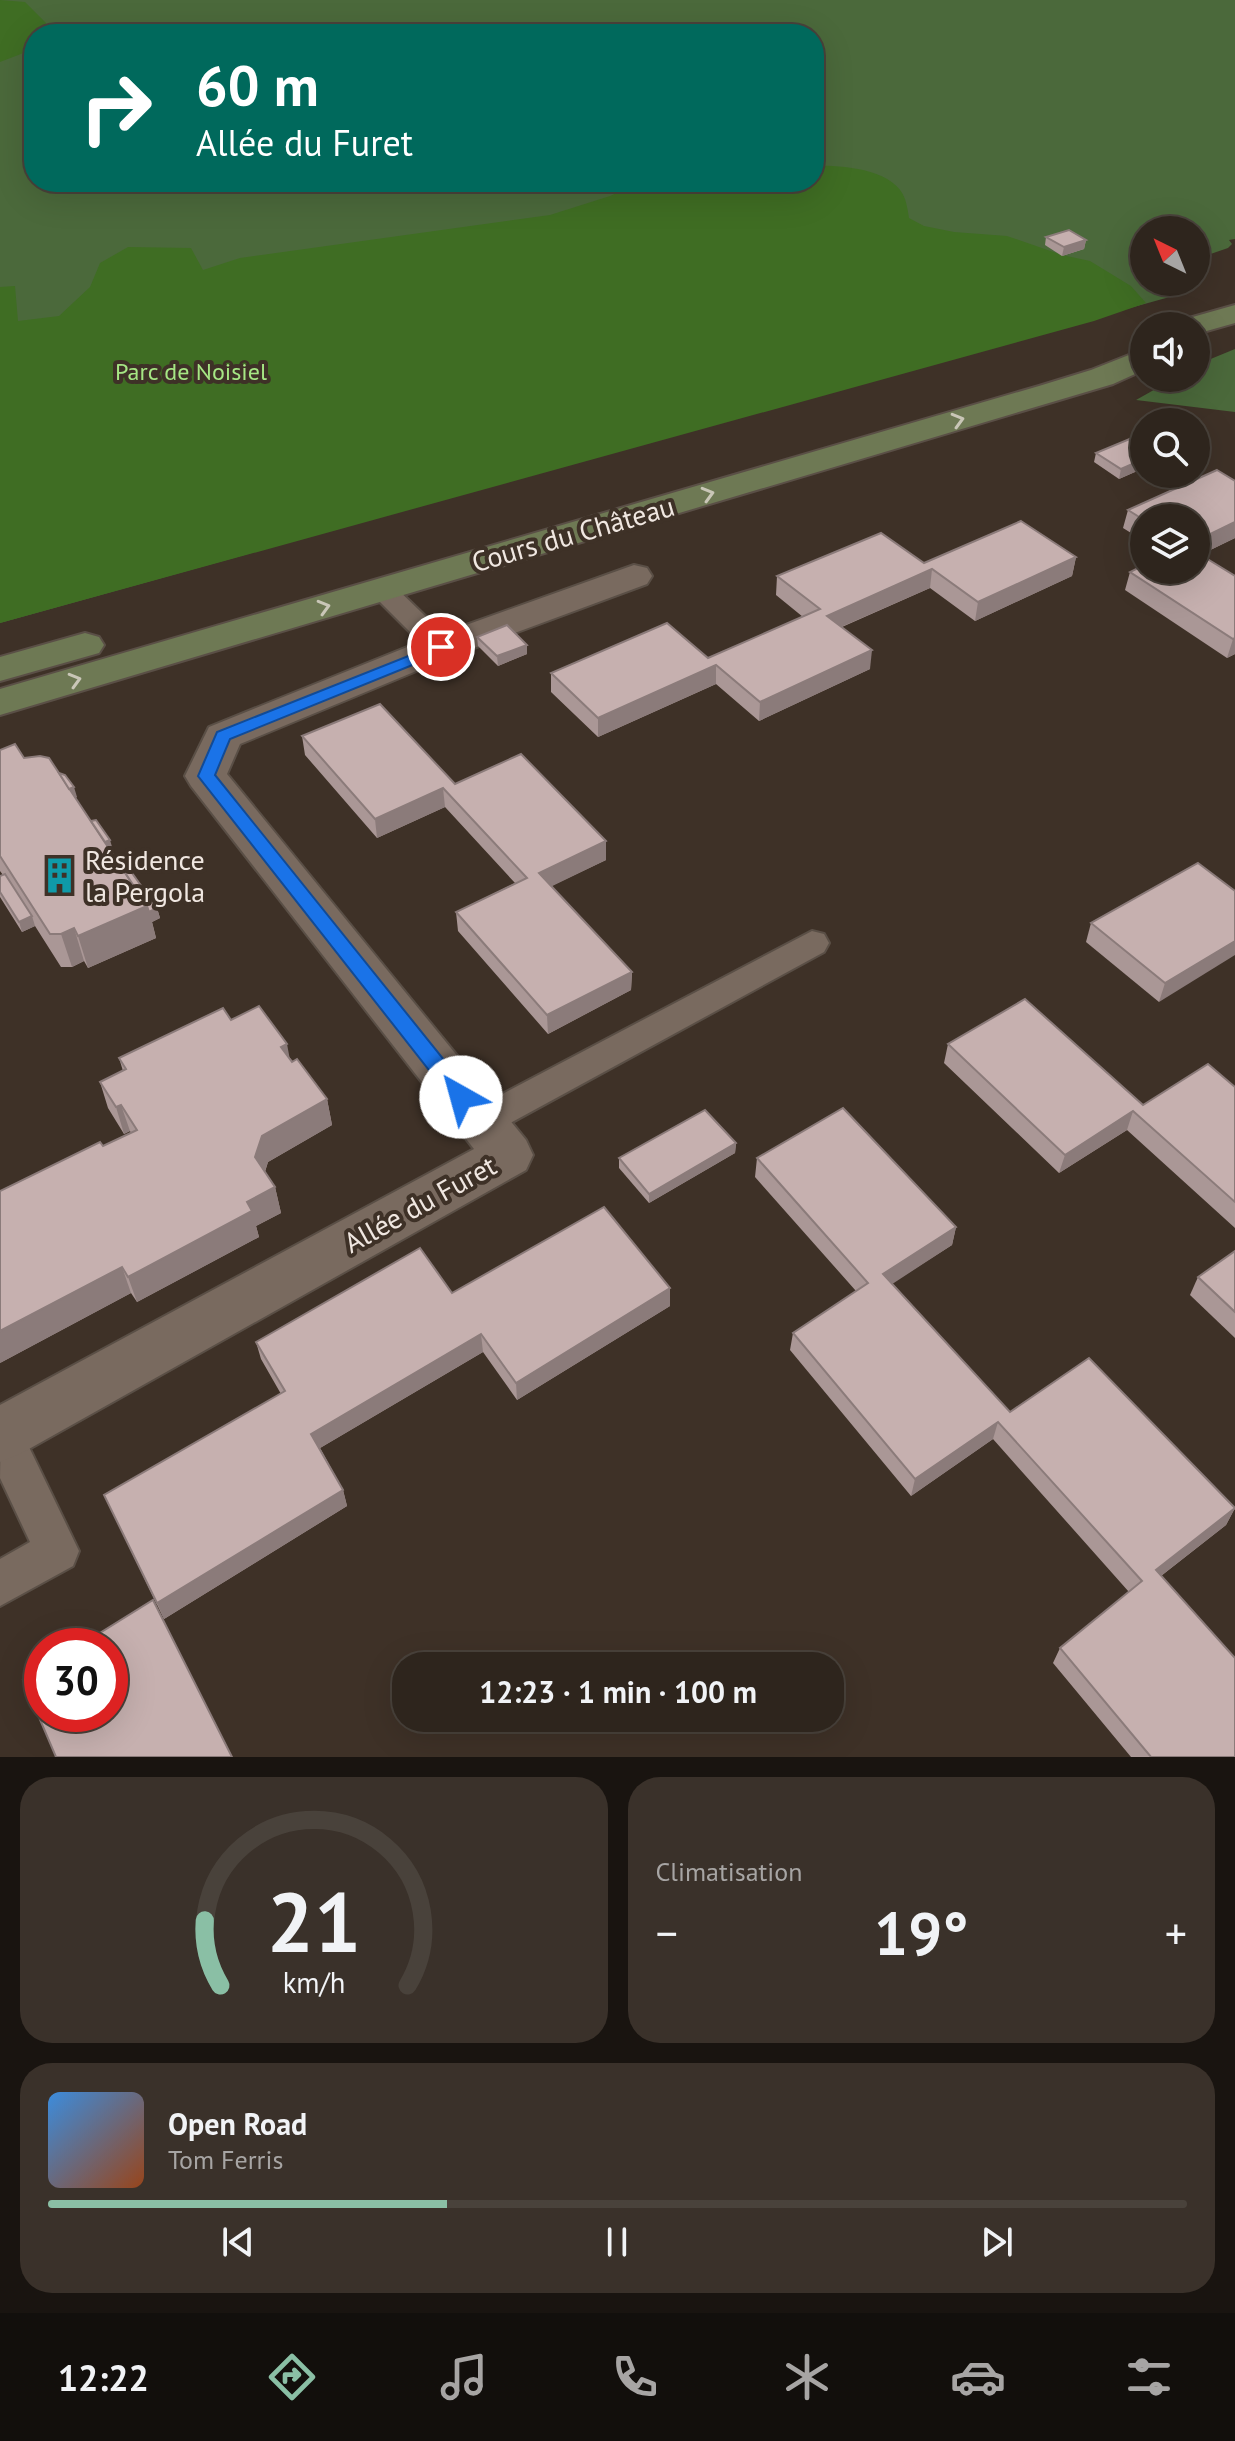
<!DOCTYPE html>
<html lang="fr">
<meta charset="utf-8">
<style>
body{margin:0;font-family:"PT Sans",sans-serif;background:#3a312a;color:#f1f3f6;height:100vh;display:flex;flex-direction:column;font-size:30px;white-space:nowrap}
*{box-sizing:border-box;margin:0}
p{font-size:26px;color:#a7a5a4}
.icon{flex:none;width:44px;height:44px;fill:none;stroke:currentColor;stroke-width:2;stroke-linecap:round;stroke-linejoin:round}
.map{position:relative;height:1757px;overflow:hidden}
.details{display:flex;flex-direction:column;gap:20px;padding:20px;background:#191410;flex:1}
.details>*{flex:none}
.guide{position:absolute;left:24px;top:24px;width:800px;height:168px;border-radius:32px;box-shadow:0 8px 32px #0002,0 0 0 2px #49423b;background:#00695c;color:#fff;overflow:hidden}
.needle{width:52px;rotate:317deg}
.controls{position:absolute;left:1130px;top:216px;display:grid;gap:16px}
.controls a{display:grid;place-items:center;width:80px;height:80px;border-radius:50%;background:#2e251d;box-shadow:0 8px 32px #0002,0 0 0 2px #49423b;font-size:40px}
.speed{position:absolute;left:24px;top:1628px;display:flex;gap:16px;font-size:40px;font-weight:700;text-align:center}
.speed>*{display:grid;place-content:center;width:104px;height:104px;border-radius:50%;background:#2e251d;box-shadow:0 8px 32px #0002,0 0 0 2px #49423b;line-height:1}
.speed .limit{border:12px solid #d22;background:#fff;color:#111}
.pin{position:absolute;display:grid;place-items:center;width:68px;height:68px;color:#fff;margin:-34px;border:4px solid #fff;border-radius:50%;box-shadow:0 2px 8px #0007}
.me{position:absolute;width:88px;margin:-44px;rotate:322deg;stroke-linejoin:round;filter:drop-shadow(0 0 6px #0008)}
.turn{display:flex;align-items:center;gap:28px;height:168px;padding:0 40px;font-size:36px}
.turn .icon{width:104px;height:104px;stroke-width:2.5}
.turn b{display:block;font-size:56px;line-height:68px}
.big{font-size:60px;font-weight:700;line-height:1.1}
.details .card{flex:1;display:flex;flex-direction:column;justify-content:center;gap:12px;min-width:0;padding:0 28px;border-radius:32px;background:#3a312a}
.details .dial{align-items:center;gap:0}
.dial svg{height:208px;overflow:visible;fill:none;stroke:#49423b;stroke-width:7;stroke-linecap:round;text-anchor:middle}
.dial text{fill:#f1f3f6;stroke:none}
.song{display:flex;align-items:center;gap:24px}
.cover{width:96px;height:96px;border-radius:12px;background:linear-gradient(135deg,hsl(210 70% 55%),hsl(20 70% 35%))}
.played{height:8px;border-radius:4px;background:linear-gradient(90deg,#8abfa5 35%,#49423b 35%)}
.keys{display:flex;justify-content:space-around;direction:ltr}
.heat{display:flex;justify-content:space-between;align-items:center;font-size:44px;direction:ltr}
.details .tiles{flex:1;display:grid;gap:20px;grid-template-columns:1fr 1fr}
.card:last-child{grid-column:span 2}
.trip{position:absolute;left:392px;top:1652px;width:452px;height:80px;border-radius:32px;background:#2e251d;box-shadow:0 8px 32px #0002,0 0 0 2px #49423b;font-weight:700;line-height:80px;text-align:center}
.menu{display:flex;height:128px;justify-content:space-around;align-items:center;background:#120f0c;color:#a7a5a4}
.menu .icon{width:56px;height:56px}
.menu .selected{color:#8abfa5}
.menu b{font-size:36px;color:#f1f3f6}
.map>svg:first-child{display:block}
</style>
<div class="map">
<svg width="1235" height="1757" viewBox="0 0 1235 1757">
<rect width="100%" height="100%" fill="#3e3127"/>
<g fill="#4b693b" fill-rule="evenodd">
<path d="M0,0H1235V239L1229,240L1232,244L1228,248L1196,259V230H1144V282H1179L1184,293L0,623ZM34,34H814V182H34Z"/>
<polygon points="1235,349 1235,412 1136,400 1175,378 1196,378 1196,365"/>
</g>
<g fill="#3f6d23">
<polygon points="0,0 25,2 46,23 43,34 34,34 34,49 0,62"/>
<path d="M814,166C841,165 895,169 905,199C907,205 908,212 909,218L924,226L954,232L1007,236L1062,255L1090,261L1131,286L1146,303L1094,321L0,623V287L15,286L18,321L59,316L90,287L100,263L128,247L191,248L203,270L240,258L550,215L610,196L641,182H814Z"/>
</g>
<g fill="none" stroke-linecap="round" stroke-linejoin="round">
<defs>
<g id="lane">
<polygon points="383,582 392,584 451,641 455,647 451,653 441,656 431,653 374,596 370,590 374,584"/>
<polygon points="812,931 824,934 829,943 824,952 494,1132 481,1137 468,1132 463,1122 468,1112"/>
<polygon points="1,1414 16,1420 79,1551 73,1566 0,1606 0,1559 30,1542 0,1478"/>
</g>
<polygon id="street" points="634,565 647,568 652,576 647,584 455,655 240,744 227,774 526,1140 533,1155 526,1170 20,1454 0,1462 0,1405 474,1149 191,786 185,776 209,727 427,639"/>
<g id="secondary">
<polygon points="1235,305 1235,323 1196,334 1196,326 1178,326 1182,320"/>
<polygon points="1144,349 1144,370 1113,384 0,715 0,689 1039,386 1091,370"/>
<polygon points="85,633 99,637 104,645 99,653 0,681 0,657"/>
</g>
</defs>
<use href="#lane" stroke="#5a4f46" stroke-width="4"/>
<use href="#street" stroke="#5a4f46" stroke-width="4"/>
<use href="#secondary" stroke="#5a4f46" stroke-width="4"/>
<use href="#lane" fill="#796a5f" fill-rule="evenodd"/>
<use href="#street" fill="#796a5f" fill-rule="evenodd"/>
<use href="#secondary" fill="#6e7954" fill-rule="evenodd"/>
</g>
<g fill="#aa9796">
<polygon points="1046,237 1086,240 1084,249 1062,256 1045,245"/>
<polygon points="1144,433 1144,468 1119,479 1094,462 1096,453"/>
<polygon points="1235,481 1235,538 1200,555 1235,576 1235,654 1227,658 1125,590 1130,572 1196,570 1196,518 1144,518 1144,541 1123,528 1128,510"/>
<polygon points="1076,557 1072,576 975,621 930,588 842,627 870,669 759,721 716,684 598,737 551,692 551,673 708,658 803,617 776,595 777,576 924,563"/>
<polygon points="477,637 527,654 498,666 478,646"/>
<polygon points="302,736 455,784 606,860 551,886 632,972 631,990 548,1034 458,931 456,912 515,883 445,807 377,838 305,755"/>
<polygon points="0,750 24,758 77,797 75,798 91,821 113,850 111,851 122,868 157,908 160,918 152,922 156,938 88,968 84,961 72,967 61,967 35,926 22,932 0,897 0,876 3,875 0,871"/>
<polygon points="1235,891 1159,1002 1086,942 1091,923"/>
<polygon points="231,1020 290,1058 327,1099 332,1125 268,1162 265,1172 275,1187 281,1213 256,1226 259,1237 137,1302 131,1293 0,1363 103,1146 131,1133 130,1131 124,1134 108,1108 100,1082 123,1071 119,1058"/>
<polygon points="948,1044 1143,1105 1235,1087 1235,1228 1127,1130 1059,1173 944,1063"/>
<polygon points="736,1143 735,1153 649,1203 619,1168 619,1158"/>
<polygon points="757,1158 956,1227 952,1245 892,1283 1010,1412 1235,1508 1226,1525 1161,1576 1235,1757 1131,1757 1053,1663 1060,1648 1129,1592 993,1439 911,1496 790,1350 793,1333 856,1291 755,1177"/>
<polygon points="1235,1251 1235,1338 1190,1295 1198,1277"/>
<polygon points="670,1306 517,1400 483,1352 320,1448 343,1490 347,1506 164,1619 104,1495 281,1394 261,1359 256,1342"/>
</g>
<g fill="#8b7b7a">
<polygon points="1086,240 1084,249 1062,256 1064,247"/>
<polygon points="1144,459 1144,468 1119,479 1121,469"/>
<polygon points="1235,522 1235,538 1196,557 1196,541"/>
<polygon points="1076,557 1072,576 975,621 978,602"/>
<polygon points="932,569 930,588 825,634 827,616"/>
<polygon points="1235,638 1235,654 1227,658 1233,639"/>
<polygon points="527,645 527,654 498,666 497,656"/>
<polygon points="872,650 870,669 759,721 760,702"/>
<polygon points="716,665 716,684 598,737 598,718"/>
<polygon points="74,787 77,797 66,802 63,792"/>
<polygon points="443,788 445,807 377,838 375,819"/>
<polygon points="110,840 113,850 101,855 98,845"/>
<polygon points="606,841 606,860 540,892 539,873"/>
<polygon points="147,906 157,908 160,918 152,922 156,938 88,968 78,936"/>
<polygon points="32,916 35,926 22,932 19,922"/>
<polygon points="74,928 84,961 72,967 61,934"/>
<polygon points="1235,941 1235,955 1159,1002 1165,983"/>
<polygon points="632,972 631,990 548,1034 547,1015"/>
<polygon points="287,1044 292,1071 281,1047"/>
<polygon points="327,1099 332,1125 268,1162 261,1183 255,1157 262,1136"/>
<polygon points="121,1105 130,1131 124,1134 116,1107"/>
<polygon points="1133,1111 1127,1130 1059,1173 1065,1155"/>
<polygon points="736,1143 735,1153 649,1203 649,1194"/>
<polygon points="275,1187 281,1213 256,1226 259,1237 137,1302 128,1277 247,1202"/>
<polygon points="956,1227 952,1245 880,1292 883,1274"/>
<polygon points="122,1267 131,1293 0,1363 0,1331"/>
<polygon points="670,1288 670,1306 517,1400 516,1383"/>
<polygon points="481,1334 483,1352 315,1451 311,1434"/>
<polygon points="998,1422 993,1439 911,1496 915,1479"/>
<polygon points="343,1490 347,1506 164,1619 157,1603"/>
<polygon points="1235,1508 1226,1525 1148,1586 1156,1570"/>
</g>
<g fill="#c6b0af" stroke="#8b7b7a" stroke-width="2">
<polygon points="1069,230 1086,240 1064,247 1046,237"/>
<polygon points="1144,433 1144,459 1121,469 1096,453"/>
<polygon points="1217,470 1235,481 1235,522 1196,541 1196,518 1144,518 1144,520 1128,510"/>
<polygon points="1021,521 1076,557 978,602 932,569 827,616 872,650 760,702 716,665 598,718 551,673 667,623 708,658 820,609 777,576 881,533 924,563"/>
<polygon points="1196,552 1235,576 1235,638 1233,639 1130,572 1144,565 1144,570 1196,570"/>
<polygon points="507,625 527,645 497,656 477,637"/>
<polygon points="380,704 455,784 521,754 606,841 539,873 632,972 547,1015 456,912 527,878 443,788 375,819 302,736"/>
<polygon points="15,744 24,758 40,756 49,758 147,906 78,936 74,928 61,934 50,934 0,856 0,750"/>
<polygon points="59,773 65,775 74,787 69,789"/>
<polygon points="96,820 110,840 105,842 91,821"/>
<polygon points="1198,863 1235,891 1235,941 1165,983 1091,923"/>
<polygon points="127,866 157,908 149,912 147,906 122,868"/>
<polygon points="5,874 32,916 19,922 0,892 0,876"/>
<polygon points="1025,999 1143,1105 1208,1064 1235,1087 1235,1202 1133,1111 1065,1155 948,1044"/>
<polygon points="259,1006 287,1044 281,1047 292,1062 297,1059 327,1099 262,1136 255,1157 275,1187 247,1202 252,1211 128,1277 122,1267 0,1331 0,1191 100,1142 103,1146 137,1130 121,1105 116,1107 100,1082 126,1069 119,1058 223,1008 231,1020"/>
<polygon points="843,1108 956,1227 883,1274 1010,1412 1089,1358 1235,1508 1156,1570 1235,1658 1235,1757 1151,1757 1060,1648 1142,1581 998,1422 915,1479 793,1333 868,1283 757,1158"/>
<polygon points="705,1110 736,1143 649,1194 619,1158"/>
<polygon points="604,1207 670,1288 516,1383 481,1334 311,1434 343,1490 157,1603 104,1495 285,1391 256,1342 420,1248 452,1293"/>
<polygon points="1235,1251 1235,1312 1198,1277"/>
<polygon points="153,1600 232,1757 56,1757 23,1680 42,1669 42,1714 110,1714 110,1646 79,1646"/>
</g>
<defs><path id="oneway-chevron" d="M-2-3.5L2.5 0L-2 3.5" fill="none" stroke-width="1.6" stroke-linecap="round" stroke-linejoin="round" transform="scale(2)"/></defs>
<g stroke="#c9c6b7">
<use href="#oneway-chevron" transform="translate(958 420) rotate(-16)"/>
<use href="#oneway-chevron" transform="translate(708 494) rotate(-16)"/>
<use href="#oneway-chevron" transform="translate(324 607) rotate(-16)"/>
<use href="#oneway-chevron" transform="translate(75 680) rotate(-16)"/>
</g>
<polygon fill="#1a73e8" stroke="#114b97" stroke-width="2" points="441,643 447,644 447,651 230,739 215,775 469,1091 472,1097 469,1102 454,1102 198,776 217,732"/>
<defs>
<symbol id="building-bare" viewBox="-9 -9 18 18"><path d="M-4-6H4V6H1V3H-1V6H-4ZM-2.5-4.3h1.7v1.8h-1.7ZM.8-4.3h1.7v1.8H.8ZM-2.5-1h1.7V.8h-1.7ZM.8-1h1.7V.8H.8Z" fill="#0f9aa8" stroke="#3e3127" stroke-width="2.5" paint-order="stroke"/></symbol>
</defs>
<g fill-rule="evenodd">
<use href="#building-bare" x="34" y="850" width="51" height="51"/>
</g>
<g text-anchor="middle" stroke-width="8" stroke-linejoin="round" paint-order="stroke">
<g font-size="24" fill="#a6e784" stroke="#3e3127">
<text x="191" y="380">Parc de Noisiel</text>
</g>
<g font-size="28" fill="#f0e7e1" stroke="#3e3127">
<text transform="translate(573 534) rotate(-16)" y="10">Cours du Château</text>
<text transform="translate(420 1204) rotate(-29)" y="10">Allée du Furet</text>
</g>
<g font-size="28" fill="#f0e7e1" stroke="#3e3127" text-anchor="start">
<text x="85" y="870">Résidence<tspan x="85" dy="32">la Pergola</tspan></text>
</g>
</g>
</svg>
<div class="controls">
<a><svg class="needle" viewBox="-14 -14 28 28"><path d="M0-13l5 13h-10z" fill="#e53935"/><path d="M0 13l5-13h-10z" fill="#a7a5a4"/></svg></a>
<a><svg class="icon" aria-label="sound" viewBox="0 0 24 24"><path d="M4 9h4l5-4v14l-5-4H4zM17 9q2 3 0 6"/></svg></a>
<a><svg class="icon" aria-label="search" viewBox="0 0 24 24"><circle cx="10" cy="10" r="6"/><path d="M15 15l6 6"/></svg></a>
<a><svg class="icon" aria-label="layers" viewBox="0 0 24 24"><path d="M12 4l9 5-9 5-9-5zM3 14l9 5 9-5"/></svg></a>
</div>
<div class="speed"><div class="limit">30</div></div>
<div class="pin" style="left:441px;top:647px;background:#d93025"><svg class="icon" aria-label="arrive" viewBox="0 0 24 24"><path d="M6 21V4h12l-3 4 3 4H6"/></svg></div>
<svg class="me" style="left:461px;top:1097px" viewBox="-20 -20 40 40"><circle r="19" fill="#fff"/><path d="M0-13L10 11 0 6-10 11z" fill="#1a73e8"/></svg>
<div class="trip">12:23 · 1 min · 100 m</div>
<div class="guide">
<div class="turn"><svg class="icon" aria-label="right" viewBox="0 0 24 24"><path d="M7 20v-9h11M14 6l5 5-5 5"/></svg><div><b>60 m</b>Allée du Furet</div></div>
</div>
</div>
<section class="details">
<div class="tiles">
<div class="card dial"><svg viewBox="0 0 100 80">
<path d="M14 69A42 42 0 1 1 86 69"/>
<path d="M14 69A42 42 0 0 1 8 44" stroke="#8abfa5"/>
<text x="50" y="56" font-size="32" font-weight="700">21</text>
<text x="50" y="72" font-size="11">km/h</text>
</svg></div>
<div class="card"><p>Climatisation</p>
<div class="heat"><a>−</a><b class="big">19°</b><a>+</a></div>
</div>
<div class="card">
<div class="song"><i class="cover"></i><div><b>Open Road</b><p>Tom Ferris</p></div></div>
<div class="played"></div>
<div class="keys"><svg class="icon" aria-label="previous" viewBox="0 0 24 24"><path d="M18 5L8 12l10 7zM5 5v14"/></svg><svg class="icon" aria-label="pause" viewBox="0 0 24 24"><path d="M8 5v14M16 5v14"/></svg><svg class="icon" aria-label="next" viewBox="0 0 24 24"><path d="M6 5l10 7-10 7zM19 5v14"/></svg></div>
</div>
</div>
</section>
<nav class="menu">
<b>12:22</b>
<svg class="icon selected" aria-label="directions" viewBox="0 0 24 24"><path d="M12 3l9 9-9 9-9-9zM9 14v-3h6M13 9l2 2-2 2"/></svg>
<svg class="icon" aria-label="music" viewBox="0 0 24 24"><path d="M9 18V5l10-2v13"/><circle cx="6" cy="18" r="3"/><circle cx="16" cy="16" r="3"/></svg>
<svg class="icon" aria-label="phone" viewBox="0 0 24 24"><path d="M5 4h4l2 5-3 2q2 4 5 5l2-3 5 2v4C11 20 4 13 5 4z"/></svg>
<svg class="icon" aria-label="climate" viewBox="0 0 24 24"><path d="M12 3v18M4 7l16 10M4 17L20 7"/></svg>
<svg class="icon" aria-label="car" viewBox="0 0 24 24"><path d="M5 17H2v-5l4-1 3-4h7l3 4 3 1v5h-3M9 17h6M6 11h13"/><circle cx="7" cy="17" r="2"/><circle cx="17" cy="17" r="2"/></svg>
<svg class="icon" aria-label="filters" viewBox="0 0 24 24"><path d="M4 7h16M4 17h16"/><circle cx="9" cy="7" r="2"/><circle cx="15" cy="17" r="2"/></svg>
</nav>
